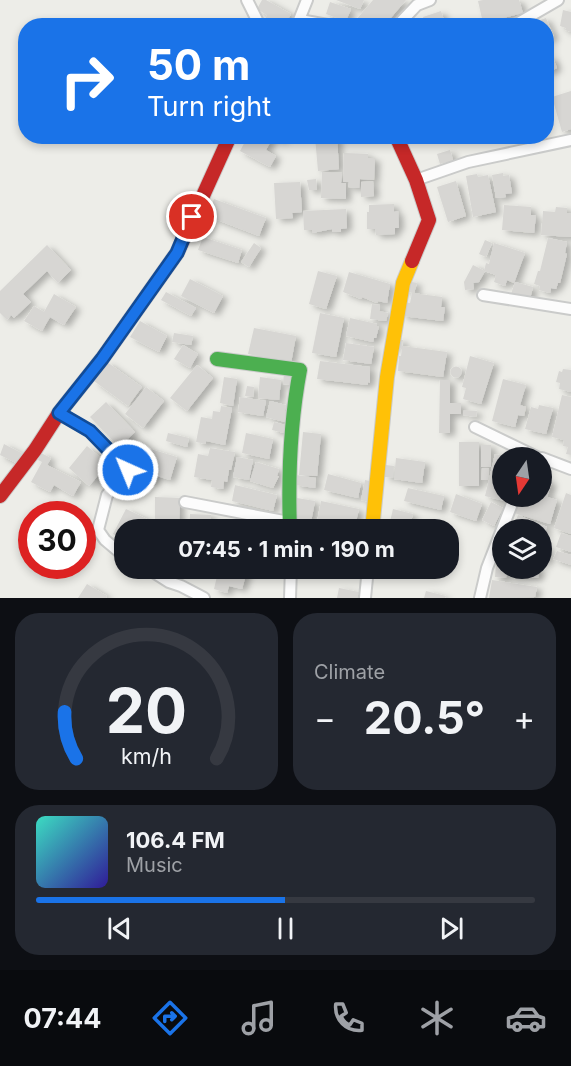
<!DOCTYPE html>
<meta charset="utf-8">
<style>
body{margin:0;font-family:Inter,sans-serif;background:#242831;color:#f1f3f6;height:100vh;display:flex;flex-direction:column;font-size:22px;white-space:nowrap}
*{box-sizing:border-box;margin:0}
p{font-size:20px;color:#9ea1a6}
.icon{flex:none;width:33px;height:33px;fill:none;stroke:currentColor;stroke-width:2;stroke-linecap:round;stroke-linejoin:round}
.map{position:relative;height:598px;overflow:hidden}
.side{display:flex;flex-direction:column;gap:15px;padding:15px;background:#0d0f14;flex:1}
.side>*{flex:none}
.hud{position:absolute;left:18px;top:18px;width:536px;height:126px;border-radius:24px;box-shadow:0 3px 9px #0003;background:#1a73e8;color:#fff;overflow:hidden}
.needle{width:39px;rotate:193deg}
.tools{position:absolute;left:492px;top:447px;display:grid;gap:12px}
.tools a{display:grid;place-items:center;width:60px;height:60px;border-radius:50%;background:#171b24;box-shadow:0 3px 9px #0003;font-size:30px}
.speed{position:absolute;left:18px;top:501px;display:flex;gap:12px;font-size:30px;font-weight:700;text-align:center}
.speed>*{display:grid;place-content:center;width:78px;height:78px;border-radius:50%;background:#171b24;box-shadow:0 3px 9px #0003;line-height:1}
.speed .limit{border:9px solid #d22;background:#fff;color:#111}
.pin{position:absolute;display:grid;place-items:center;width:51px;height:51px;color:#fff;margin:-26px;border:3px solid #fff;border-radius:50%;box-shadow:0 2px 6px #0007}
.me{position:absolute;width:66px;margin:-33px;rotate:316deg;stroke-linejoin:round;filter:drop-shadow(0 0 4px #0008)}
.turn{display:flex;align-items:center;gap:21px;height:126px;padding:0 30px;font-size:27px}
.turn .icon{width:78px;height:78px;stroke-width:2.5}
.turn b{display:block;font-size:42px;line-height:51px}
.big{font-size:45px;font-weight:700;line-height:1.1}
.side .widget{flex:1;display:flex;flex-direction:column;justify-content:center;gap:9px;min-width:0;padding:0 21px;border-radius:24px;background:#242831}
.side .dial{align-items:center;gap:0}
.dial svg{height:156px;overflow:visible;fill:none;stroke:#363941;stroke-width:7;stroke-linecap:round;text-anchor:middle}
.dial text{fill:#f1f3f6;stroke:none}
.song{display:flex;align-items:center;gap:18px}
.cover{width:72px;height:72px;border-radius:9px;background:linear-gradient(135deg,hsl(170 70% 55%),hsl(250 70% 35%))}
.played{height:6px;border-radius:3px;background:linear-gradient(90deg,#1a73e8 50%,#363941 50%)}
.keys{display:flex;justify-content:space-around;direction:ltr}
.heat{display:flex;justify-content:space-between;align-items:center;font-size:33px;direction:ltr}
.side .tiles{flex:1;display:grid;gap:15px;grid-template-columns:1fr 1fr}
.widget:last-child{grid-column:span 2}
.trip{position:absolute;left:114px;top:519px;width:345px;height:60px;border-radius:24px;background:#171b24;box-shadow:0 3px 9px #0003;font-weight:700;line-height:60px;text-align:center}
.tab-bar{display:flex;height:96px;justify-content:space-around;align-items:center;background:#090b0e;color:#9ea1a6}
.tab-bar .icon{width:42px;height:42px}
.tab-bar .current{color:#1a73e8}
.tab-bar b{font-size:27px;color:#f1f3f6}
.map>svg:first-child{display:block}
</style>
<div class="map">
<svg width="571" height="598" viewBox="0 0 571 598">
<defs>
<filter id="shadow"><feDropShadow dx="5" dy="3" stdDeviation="3" flood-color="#0004"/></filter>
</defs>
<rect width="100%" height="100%" fill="#edede8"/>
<g fill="#d7d6d3" filter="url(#shadow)">
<polygon points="262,0 266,0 291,14 284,26 277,26 265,19 267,15 257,9"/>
<polygon points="336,0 364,0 360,9"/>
<polygon points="373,0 406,0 384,26 377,23 375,26 363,26 356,20"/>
<polygon points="483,0 519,0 523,13 483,23 478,1"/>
<polygon points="330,2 351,9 346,21 326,14"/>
<polygon points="563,10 571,12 571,32 565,30 566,28 560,26"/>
<polygon points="441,11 446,26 426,26 423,17"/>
<polygon points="546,18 554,37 546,40 546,26 527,25"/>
<polygon points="552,56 557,68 546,73 546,59"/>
<polygon points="571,91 571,129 562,132 552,97"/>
<polygon points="248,136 284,136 282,141 273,137 266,150 276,156 270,167 240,151"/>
<polygon points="337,136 339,169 318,171 315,137"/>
<polygon points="450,150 453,160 440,164 437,154"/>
<polygon points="344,153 368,154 368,158 375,158 374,180 360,179 359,188 348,187 349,182 343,182"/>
<polygon points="322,172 342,173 341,183 346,183 346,199 321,198"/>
<polygon points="503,173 503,176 509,175 512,193 505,194 506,197 496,198 492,175"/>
<polygon points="477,174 478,177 488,175 496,212 473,217 466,176"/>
<polygon points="316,179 317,190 309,190 307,180"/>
<polygon points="373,181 374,196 361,197 361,182"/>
<polygon points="456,181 466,216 448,222 437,187"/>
<polygon points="300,182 302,212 292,213 293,218 276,219 274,183"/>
<polygon points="214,199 266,218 259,236 212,218 214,214 209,212"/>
<polygon points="394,204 394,212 398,211 399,228 395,228 395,234 376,235 375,229 367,229 367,212 369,212 369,205"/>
<polygon points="504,205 531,207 531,215 536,215 534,233 502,230"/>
<polygon points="556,207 567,208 567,213 571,214 571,237 541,235 543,211 555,212"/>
<polygon points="346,209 347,228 341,229 341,232 332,232 332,229 312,233 312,230 304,230 303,211"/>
<polygon points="203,237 242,250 238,263 198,250"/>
<polygon points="548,238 567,242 565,253 567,254 560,283 558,283 556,289 551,288 550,293 539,290 540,286 534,284 538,271 540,271"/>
<polygon points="485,240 492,243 486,257 479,254"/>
<polygon points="254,243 261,248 249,267 241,262"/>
<polygon points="494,243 525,253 514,283 507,280 505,286 494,282 496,275 484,271 486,263 489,264"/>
<polygon points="47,245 71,270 58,283 47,271 23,294 31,302 14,318 11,315 7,320 0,313 0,291"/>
<polygon points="473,265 485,271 479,282 473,283 474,289 465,290 464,282"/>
<polygon points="318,271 337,276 326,309 309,304"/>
<polygon points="349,272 390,284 387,303 378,301 377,303 362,297 361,299 343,292"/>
<polygon points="190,279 223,296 214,313 181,296"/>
<polygon points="407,281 417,283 414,293 405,291"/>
<polygon points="515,282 533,287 530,299 511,294"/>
<polygon points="166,292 196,308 191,316 161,300"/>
<polygon points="412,293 442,297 441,307 445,307 443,321 402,316 404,302 410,303"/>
<polygon points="54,294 76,307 64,325 50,317 42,331 24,321 34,306 44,312"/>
<polygon points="372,304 380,305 379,311 388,313 386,321 370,319"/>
<polygon points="320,313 344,318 336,357 312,353"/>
<polygon points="350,318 377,324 377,326 379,326 376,338 374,338 373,342 346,336"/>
<polygon points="140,321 167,336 159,352 130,337"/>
<polygon points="254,328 296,336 291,363 248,354"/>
<polygon points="174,333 193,336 191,345 172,342"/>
<polygon points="397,339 403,340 402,346 447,352 443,377 398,371 399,356 401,356 402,349 395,348"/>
<polygon points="346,343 374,347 371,364 343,360"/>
<polygon points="183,345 198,354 190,368 174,359"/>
<polygon points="470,356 494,363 481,404 463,399 466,388 462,387"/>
<polygon points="320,361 370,367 370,383 368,382 368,385 317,379"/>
<polygon points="107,362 142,387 128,406 94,381"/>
<polygon points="197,365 213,378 187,411 170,398"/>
<circle cx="456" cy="372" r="5.5"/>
<polygon points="563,369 571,370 571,392 559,389 560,383 556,382 559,371 562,372"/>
<polygon points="284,372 294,373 292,385 283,384"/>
<polygon points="224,377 237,379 233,406 220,403"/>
<polygon points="260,377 281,380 279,400 258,398"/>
<polygon points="503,379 526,385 520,405 526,407 524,416 518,415 515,427 492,421"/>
<polygon points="440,380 450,380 450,403 461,403 461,414 450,414 450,433 439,433"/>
<polygon points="247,386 254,387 253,397 245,396"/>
<polygon points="146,387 164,401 143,428 125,414"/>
<polygon points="562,395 571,397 571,455 566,454 568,447 563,446 564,440 552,437"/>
<polygon points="240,397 266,401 263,416 238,412"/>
<polygon points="270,401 286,405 285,411 287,412 285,422 266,417"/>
<polygon points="106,402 135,432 119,447 90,417"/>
<polygon points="539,405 553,408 546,434 525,429 531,407 538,409"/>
<polygon points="221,406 232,408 225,445 206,441 206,444 196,442 201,417 212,419 213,411 220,412"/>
<polygon points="464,410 477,411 476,417 463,415"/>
<polygon points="274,422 285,425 284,433 272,430"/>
<polygon points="303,432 321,434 317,476 299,475"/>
<polygon points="168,433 189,438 187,447 166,441"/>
<polygon points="246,433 273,439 269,459 242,453"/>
<rect x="459" y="442" width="20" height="44"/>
<polygon points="4,444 23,454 18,464 0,455"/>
<rect x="481" y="445" width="10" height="22"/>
<polygon points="87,446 108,464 89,486 69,468"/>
<polygon points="147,448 177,457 170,480 157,476 155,483 138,478"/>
<polygon points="210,448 235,452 231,470 229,470 227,482 224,481 223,489 211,487 212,480 194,477 198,454 208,456"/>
<polygon points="41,453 51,458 47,465 81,482 73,496 54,485 50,492 31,482 42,462 38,460"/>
<polygon points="495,454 507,457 502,458 502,496 509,496 508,502 485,496"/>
<polygon points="237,457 253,460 249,480 233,477"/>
<polygon points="396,458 425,462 422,483 394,479"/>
<polygon points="256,462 279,469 277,476 279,476 273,488 250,481"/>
<polygon points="386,465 394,466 393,478 385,477"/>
<polygon points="482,468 489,468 488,480 481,480"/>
<polygon points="328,474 361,483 358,498 324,490"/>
<polygon points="296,475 316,478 315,488 295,485"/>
<polygon points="542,479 552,482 547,497 557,500 550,524 514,513 519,496 542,496"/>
<polygon points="365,480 374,482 370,502 361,500"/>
<polygon points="235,485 277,495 273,511 232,501"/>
<polygon points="408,488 444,496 441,510 404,501"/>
<polygon points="566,493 571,495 571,534 554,528"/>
<polygon points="456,494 482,504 476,521 450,512"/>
<polygon points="155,497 180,498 179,530 155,530"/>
<polygon points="297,498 315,501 311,522 293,518"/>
<polygon points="321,501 359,509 354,530 317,522"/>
<polygon points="491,502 503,508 494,526 482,520"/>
<polygon points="126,509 147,519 141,530 124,530 124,540 113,534"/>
<polygon points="393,509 413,514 409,530 388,530"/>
<polygon points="190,514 211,515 210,530 189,530"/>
<polygon points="518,515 547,527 542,539 542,530 512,530"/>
<polygon points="561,533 571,536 571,552 556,547"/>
<rect x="542" y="546" width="6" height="15"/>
<polygon points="557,551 571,555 571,565 553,559"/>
<polygon points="496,564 502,564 502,568 507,568 506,578 495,577"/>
<polygon points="219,568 243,568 247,571 242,589 229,586 227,593 214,589"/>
<polygon points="510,568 539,568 538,578 509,576"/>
<polygon points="492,580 537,587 535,597 489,598"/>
<polygon points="87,584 107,596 106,598 78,598"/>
<polygon points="339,588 359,592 357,598 337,598"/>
<polygon points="426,591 446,596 445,598 424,598"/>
</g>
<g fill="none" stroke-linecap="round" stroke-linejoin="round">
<defs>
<g id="street">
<polyline points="247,0 260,26"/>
<polyline points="300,20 333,26"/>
<polyline points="297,25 307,0"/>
<polyline points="397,26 417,5 430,0"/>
<polyline points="513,26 558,0"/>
<polyline points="416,180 468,162 571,140"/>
<polyline points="483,295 571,309"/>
<polyline points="59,413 90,431 128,470 107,495 98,530 105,540 124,556"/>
<polyline points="475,427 539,458"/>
<polyline points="542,458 571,469"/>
<polyline points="185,502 289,522"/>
<polyline points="147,568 169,582 181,586 204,598"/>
<polyline points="290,598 291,568"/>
<polyline points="365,598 368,568"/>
<polyline points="480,598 487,568 515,496"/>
</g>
<path id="fast" d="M217,359L300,370C290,423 288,476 290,530"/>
<polyline id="slow" points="372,530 387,377 403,283 412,261"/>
<g id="jam">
<polyline points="396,136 416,180 429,220 412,261"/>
<polyline points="0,496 35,450 59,413 102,359 177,253 230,136"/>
</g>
</defs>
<use href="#street" stroke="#cacbca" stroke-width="14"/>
<use href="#fast" stroke="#cacbca" stroke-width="16"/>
<use href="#slow" stroke="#cacbca" stroke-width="16"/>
<use href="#jam" stroke="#cacbca" stroke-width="16"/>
<use href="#street" stroke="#fcfcfc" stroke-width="10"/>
<use href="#fast" stroke="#4caf50" stroke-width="14"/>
<use href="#slow" stroke="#ffc107" stroke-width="14"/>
<use href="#jam" stroke="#c62828" stroke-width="14"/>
</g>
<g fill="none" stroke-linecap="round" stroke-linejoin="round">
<defs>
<polyline id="route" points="128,470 90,431 59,413 102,359 177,253 192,217"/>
</defs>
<use href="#route" stroke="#114b97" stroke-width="15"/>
<use href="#route" stroke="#1a73e8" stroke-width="10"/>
</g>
</svg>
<div class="tools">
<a><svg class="needle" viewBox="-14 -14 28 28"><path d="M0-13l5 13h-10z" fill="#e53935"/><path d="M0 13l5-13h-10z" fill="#9ea1a6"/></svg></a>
<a><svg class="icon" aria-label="layers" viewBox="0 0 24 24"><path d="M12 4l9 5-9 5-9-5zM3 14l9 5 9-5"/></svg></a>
</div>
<div class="speed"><div class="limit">30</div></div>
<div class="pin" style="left:192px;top:217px;background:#d93025"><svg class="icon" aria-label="arrive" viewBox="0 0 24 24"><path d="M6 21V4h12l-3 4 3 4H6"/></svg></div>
<svg class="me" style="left:128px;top:470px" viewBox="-20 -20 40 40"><circle r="17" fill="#1a73e8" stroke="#fff" stroke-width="3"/><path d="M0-11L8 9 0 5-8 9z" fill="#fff"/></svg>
<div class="trip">07:45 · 1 min · 190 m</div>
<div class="hud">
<div class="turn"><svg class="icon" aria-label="right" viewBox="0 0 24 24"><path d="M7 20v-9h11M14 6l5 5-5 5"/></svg><div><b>50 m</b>Turn right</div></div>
</div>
</div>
<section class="side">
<div class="tiles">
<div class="widget dial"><svg viewBox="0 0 100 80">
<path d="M14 69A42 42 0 1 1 86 69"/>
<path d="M14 69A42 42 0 0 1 8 45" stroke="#1a73e8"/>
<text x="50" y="56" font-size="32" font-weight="700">20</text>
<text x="50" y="72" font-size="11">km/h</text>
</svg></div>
<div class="widget"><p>Climate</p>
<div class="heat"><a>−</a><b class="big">20.5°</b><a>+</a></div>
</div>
<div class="widget">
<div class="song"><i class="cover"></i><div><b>106.4 FM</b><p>Music</p></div></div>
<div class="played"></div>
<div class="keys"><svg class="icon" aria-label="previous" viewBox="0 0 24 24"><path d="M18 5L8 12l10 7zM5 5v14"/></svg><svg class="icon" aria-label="pause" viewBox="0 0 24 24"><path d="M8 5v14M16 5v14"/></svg><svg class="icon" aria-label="next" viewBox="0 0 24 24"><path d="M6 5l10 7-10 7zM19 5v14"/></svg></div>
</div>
</div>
</section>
<nav class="tab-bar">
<b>07:44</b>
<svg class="icon current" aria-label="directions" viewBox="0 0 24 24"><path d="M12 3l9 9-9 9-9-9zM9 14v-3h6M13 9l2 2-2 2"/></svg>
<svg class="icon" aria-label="music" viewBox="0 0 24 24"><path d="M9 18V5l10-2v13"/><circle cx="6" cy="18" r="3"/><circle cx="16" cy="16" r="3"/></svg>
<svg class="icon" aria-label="phone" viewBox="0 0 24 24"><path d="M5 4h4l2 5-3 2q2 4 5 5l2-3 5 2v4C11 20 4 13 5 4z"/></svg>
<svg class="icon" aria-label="climate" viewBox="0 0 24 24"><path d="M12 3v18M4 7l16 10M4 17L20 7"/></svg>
<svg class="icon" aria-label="car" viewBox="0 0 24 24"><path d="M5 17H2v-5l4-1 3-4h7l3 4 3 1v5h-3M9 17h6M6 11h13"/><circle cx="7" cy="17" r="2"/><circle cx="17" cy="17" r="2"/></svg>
</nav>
